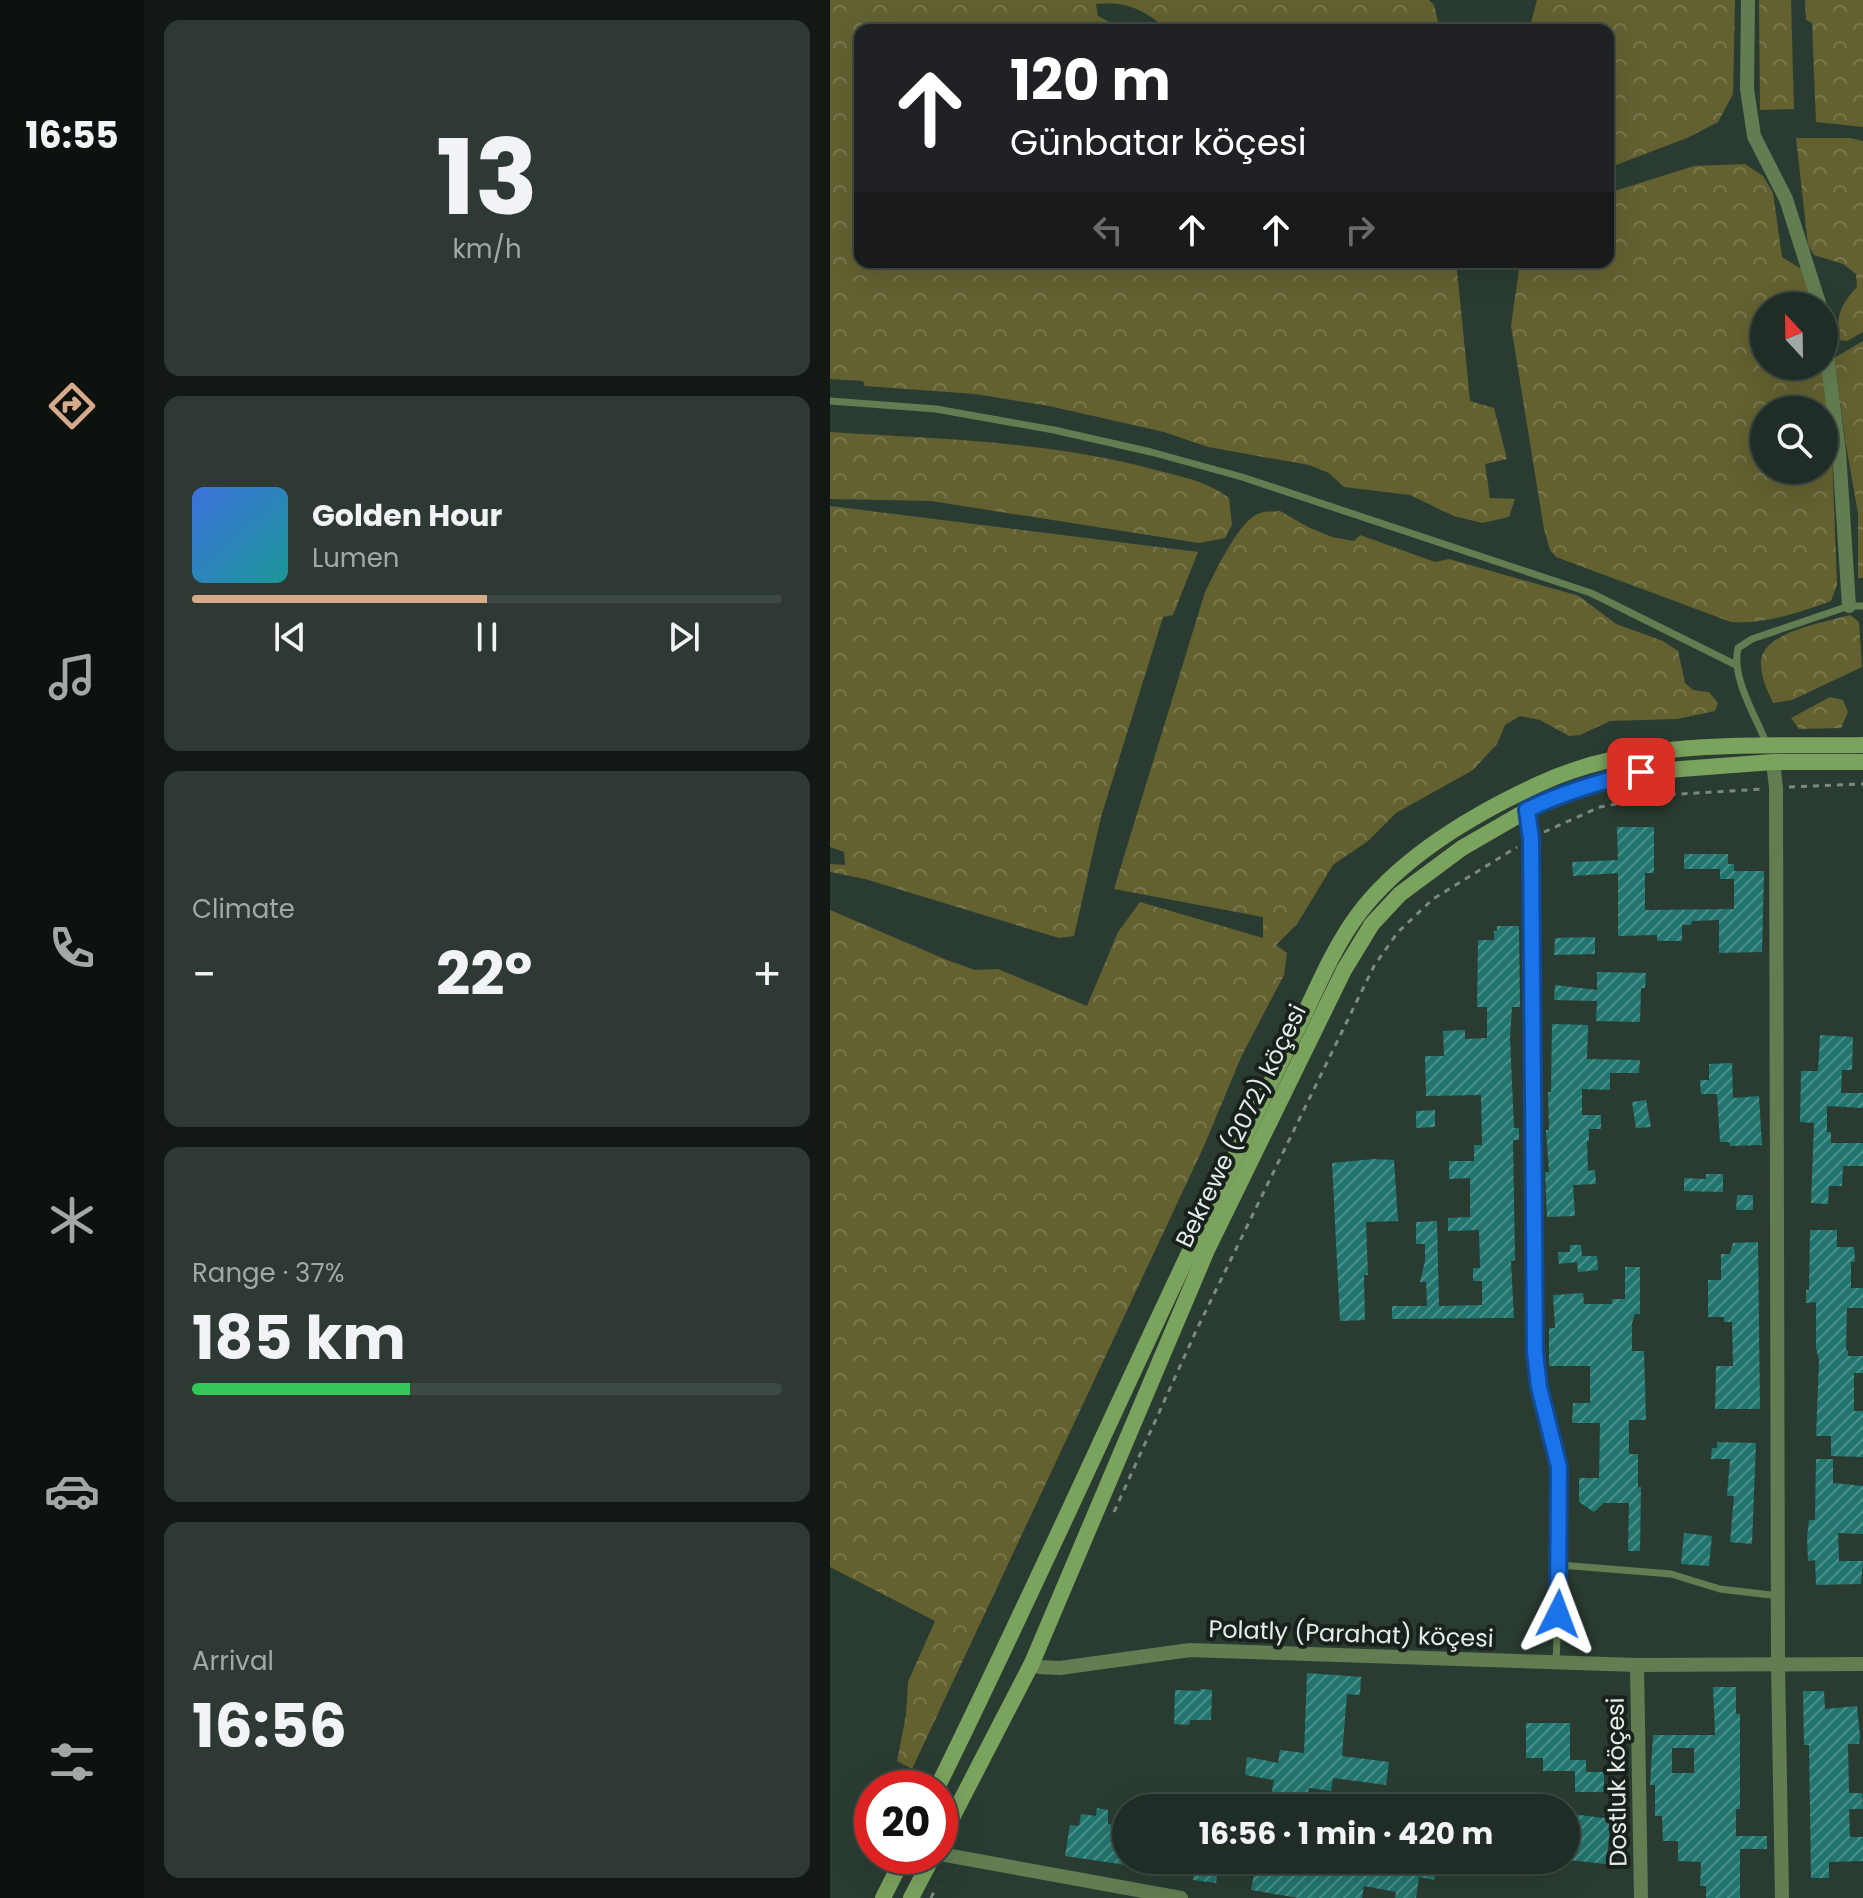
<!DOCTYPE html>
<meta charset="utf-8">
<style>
body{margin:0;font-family:Poppins,sans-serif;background:#2d3932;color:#f1f3f6;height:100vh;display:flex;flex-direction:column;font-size:30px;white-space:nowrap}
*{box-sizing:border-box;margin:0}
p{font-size:26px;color:#a2a8a7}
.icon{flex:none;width:44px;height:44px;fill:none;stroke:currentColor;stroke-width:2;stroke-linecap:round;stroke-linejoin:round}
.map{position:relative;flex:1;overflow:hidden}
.drawer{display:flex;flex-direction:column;gap:20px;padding:20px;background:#121915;width:686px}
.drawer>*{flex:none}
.hud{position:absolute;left:24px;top:24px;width:760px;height:244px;border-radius:16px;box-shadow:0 8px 32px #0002,0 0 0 2px #3d4943;background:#202124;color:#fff;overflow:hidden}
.needle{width:52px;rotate:338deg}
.tools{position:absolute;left:920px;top:292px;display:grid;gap:16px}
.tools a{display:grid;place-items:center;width:88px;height:88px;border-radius:50%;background:#202d26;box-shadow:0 8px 32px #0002,0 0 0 2px #3d4943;font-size:40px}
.speed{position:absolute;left:24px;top:1770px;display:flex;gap:16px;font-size:40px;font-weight:700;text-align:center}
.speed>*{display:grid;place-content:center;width:104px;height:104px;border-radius:50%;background:#202d26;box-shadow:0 8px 32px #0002,0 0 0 2px #3d4943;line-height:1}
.speed .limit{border:12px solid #d22;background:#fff;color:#111}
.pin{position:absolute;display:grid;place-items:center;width:68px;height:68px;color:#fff;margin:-34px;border-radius:16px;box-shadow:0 4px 12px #0006}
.me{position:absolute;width:88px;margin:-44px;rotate:3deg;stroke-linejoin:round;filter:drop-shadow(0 0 6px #0008)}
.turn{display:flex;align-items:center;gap:28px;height:168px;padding:0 24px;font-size:36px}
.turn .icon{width:104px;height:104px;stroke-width:2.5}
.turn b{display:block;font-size:56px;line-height:68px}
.lanes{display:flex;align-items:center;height:76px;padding:0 24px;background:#0003;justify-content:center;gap:40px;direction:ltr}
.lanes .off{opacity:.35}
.big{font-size:60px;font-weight:700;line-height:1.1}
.drawer .tile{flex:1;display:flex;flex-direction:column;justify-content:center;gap:12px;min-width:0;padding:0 28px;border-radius:16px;background:#2d3932}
.drawer .dial{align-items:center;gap:0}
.dial b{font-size:104px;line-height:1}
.song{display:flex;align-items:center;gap:24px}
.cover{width:96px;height:96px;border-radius:12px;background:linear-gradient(135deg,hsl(220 70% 55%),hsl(180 70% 35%))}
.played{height:8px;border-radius:4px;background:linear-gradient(90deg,#d6ab8b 50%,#3d4943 50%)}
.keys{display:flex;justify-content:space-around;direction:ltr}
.heat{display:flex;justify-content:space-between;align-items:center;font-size:44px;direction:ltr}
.charge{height:12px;border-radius:6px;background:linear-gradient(90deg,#34c759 37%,#3d4943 0)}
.trip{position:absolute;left:282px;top:1794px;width:468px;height:80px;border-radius:40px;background:#202d26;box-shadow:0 8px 32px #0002,0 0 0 2px #3d4943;font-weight:700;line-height:80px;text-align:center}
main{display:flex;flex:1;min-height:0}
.tabs{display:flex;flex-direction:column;width:144px;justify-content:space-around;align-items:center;background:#0d120f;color:#a2a8a7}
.tabs .icon{width:56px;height:56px}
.tabs .on{color:#d6ab8b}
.tabs b{font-size:36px;color:#f1f3f6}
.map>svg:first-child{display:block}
</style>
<main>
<nav class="tabs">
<b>16:55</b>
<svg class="icon on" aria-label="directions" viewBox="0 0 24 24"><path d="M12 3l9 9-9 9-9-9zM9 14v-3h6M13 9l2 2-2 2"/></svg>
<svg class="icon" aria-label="music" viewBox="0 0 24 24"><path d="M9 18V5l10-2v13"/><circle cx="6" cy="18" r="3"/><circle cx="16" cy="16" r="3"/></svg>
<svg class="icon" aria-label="phone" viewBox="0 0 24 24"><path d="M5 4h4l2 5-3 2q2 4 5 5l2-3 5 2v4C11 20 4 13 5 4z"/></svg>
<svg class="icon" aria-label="climate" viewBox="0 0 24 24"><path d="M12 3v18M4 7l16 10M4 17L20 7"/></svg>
<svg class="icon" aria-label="car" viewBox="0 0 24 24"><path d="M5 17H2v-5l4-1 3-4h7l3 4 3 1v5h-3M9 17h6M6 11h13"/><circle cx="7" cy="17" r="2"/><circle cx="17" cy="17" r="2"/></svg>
<svg class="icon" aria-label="filters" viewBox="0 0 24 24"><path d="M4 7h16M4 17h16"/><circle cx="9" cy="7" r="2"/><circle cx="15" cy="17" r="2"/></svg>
</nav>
<section class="drawer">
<div class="tile dial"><b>13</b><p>km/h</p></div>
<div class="tile">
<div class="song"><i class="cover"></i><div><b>Golden Hour</b><p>Lumen</p></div></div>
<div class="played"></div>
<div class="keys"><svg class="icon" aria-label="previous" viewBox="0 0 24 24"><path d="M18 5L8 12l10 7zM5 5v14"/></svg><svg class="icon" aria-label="pause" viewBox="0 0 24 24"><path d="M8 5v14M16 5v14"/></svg><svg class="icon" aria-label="next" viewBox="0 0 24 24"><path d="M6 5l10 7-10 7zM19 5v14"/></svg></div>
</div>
<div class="tile"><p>Climate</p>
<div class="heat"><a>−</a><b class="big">22°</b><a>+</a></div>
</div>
<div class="tile"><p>Range · 37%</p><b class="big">185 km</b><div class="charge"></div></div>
<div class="tile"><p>Arrival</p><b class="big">16:56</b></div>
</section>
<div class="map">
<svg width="1033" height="1898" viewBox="0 0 1033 1898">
<defs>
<pattern id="forest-crowns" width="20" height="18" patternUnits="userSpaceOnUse" patternTransform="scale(2)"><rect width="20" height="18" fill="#636130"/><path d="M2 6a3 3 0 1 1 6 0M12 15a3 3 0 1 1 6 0" fill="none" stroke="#79784e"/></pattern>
<pattern id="building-hatch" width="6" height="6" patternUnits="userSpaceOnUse" patternTransform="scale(2)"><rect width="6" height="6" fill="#22756e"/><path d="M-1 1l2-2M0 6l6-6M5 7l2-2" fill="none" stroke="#4c908a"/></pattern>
</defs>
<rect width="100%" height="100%" fill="#2a3c32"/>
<g fill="url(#forest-crowns)" fill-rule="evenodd">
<path d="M0,0H599L604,5L610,30H338C316,11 296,0 266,4L268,16L295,30H30V262H630L627,270L640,401L664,408L677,459L655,464L660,498L685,499L679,517L652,523L624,516L580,495L514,487L499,473L479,465L378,447L334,432L219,406L145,394L35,386L33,381L0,379Z"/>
<polygon points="707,0 905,0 903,94 888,122 857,138 778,168 778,30 699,30"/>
<polygon points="929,0 961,0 964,109 930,110"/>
<polygon points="975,0 1033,0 1033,127 986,122 982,23 976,20"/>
<path d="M966,138H1020L1033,141V332L1017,341L1010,340C1004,318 1012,303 1027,287L1026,274L1013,264L984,255L978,245Z"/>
<path d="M915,164L933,176L943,193L952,257L973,270L983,306H934V366H993L1002,452L1007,585L1001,601C968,613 936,624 901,622L726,557L720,550L714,529L681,326L690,262H778V193L864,166ZM934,410H994V470H934Z"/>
<polygon points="1033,341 1033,578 1028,578 1028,513 1016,445 1004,358"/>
<path d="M0,432C109,439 220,441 326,470C352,477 377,481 399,498L402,525L395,538L369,543L101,501L0,499Z"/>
<polygon points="0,506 368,552 343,615 333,617 271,817 244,936 229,938 35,879 0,872 0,864 15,865 14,852 0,847"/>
<path d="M450,511L478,527L502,537L524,541L530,535L605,562L619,559L749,596L786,624L833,641L848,651L855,683L863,690L879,692L888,703L885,711L847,719L780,721L750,735L739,736L710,720L690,716L675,725L667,744L643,770L566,813L538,841L503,865L467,924L446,945L457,953L454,975L412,1055L374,1146L82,1769L67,1761L76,1715L78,1682L105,1621L0,1567V910L117,960L145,970L168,969L257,1006L288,932L310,902L433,938V917L284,889L375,592C385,573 409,519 430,513C436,511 444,512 450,511Z"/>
<path d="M1020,615L1029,622L1032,667L962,700L943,703C937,689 930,676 931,661C932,632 997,622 1020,615Z"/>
<polygon points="1000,697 1013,700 1018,712 1011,728 969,729 961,718"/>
</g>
<g fill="url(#building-hatch)" fill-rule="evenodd">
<polygon points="787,827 824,827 824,873 815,873 815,910 904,909 904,871 934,871 932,952 889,953 889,920 862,921 861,925 852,925 852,941 827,941 827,935 788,936 788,873 743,876 742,862 788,860"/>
<polygon points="854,854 898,854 898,864 904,864 904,879 890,879 890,869 854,869"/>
<polygon points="667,926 689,926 690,1007 682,1007 680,1038 684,1128 689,1128 689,1140 683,1140 685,1260 681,1261 684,1318 562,1319 562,1306 597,1306 596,1282 590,1282 595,1261 595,1244 586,1244 586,1222 607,1221 609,1306 652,1305 652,1281 643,1281 643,1268 650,1268 649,1230 618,1231 618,1218 640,1217 640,1178 619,1179 619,1161 644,1161 644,1145 652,1145 651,1095 596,1096 595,1056 614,1056 613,1031 635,1030 635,1039 657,1038 657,1007 647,1007 648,940 664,940 664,931 667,931"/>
<polygon points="765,937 765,954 724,955 725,938"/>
<polygon points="767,972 816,973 815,988 811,988 810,1022 766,1021 767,1001 724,1000 725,985 767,990"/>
<polygon points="722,1024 758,1025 757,1059 810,1060 809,1073 780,1073 780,1090 752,1089 752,1115 771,1115 771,1129 759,1129 759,1141 757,1141 758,1171 765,1170 766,1184 743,1185 745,1216 717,1217 715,1172 719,1172 716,1130 719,1130 718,1092 721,1092"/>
<polygon points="990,1035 1023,1037 1022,1070 1012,1070 1011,1093 1033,1093 1033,1108 997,1106 997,1132 1001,1132 1001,1143 1033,1143 1033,1166 1013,1166 1012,1186 999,1186 998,1204 981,1203 984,1123 970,1122 971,1071 988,1071"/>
<polygon points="902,1063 903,1098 929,1096 932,1145 900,1146 899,1142 890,1142 887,1094 871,1094 870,1080 879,1080 879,1064"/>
<polygon points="816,1100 821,1127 806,1128 802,1102"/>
<polygon points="605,1110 605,1127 586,1128 586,1111"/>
<polygon points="544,1159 564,1160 568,1221 536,1222 538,1275 534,1275 535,1320 510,1321 502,1163"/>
<polygon points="876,1174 893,1174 893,1192 854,1191 854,1178 876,1179"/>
<polygon points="907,1195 923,1195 923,1210 906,1210"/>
<polygon points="980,1230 1007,1230 1007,1247 1024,1247 1025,1262 1021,1262 1021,1288 1033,1288 1033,1308 1017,1308 1016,1350 1018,1350 1018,1356 1033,1356 1033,1373 1024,1373 1024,1411 1033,1411 1033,1457 1001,1456 1001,1436 986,1436 989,1360 986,1348 986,1302 976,1303 976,1290 979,1290"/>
<polygon points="928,1242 930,1409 885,1409 886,1366 903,1366 902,1322 894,1322 894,1317 878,1317 878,1280 891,1280 891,1254 900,1254 903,1243"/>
<polygon points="740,1245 751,1245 752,1256 767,1256 768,1270 748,1272 747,1262 729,1264 728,1252 740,1252"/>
<polygon points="795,1267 810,1267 810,1314 805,1314 802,1323 802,1351 814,1351 816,1420 799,1420 799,1454 808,1454 808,1487 811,1487 810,1551 798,1551 799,1503 774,1503 764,1512 749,1502 749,1478 769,1478 770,1423 742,1423 743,1403 760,1403 760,1366 719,1366 719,1328 725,1328 723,1295 753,1293 754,1304 782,1304 782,1299 795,1299"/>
<polygon points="887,1442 926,1443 922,1544 900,1542 904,1496 897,1496 900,1459 881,1459 882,1448 887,1448"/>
<polygon points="986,1459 1003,1459 1003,1483 1033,1486 1033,1534 1008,1533 1009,1561 1033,1561 1031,1584 986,1585 985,1560 978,1561 977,1537 979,1520 985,1520"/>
<polygon points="854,1533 882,1536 879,1566 851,1564"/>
<polygon points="477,1673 531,1677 530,1695 517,1694 512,1756 559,1762 556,1785 503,1778 501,1791 479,1788 475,1808 439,1808 444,1780 415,1775 417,1757 448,1763 450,1750 474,1753"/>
<path d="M883,1687H906V1714H910V1809H906V1836H937V1849H910V1898H876V1886H870L871,1862L848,1861V1841H833L832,1816H825V1785H820L823,1735H885ZM842,1748H864V1773H842Z"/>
<polygon points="370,1689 382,1690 381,1720 360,1720 359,1725 344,1724 345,1690 370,1691"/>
<polygon points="973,1691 994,1691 995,1709 1027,1706 1030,1737 1029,1744 1018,1744 1019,1793 1032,1793 1033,1809 1019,1809 1020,1837 1033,1837 1033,1861 999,1862 999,1878 981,1878 979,1745 974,1745"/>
<polygon points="696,1723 740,1723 740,1760 756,1760 756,1772 774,1772 774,1792 745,1792 745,1771 713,1771 713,1758 696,1758"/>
<polygon points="613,1795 614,1808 563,1808 562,1800"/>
<polygon points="267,1808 278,1810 278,1824 296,1827 296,1865 235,1856 240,1825 249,1826 251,1814 266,1816"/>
<polygon points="742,1814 781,1819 776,1864 738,1860"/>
<polygon points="297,1860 341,1860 339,1873 297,1867"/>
<polygon points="366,1860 451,1860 450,1867 495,1875 498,1860 608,1860 604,1880 589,1877 586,1898 565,1898 566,1892 534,1886 532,1898 469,1898 421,1890 424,1874 388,1869 386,1883 363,1880"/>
</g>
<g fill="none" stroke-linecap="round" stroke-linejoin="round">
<g stroke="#7a8a81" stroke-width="3" stroke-dasharray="6 6" stroke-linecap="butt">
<polyline points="959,787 1033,784"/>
<polyline points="714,832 770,807 835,795 932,789"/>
<polyline points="284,1512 366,1331 544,966 568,932 603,899 687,847"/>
<polyline points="101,1898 106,1887"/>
</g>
<g stroke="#637d52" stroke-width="7">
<polyline points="0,401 106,409 224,430 321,452 412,477 761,593 904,664"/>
<path d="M937,745C926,716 901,678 908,648L922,639L1019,606H1033"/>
<polyline points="705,1352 709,1387 729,1467 730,1565 726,1663"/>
<polyline points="730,1565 841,1574 890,1589 949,1596"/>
</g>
<g stroke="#637d52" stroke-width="14">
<polyline points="918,0 917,89 924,136 956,199 990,306"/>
<polyline points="994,332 1009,451 1019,606"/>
<polyline points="943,762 946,788 948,1665 952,1898"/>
<polyline points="697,810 701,839 705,1352"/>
<polyline points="202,1663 209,1667 230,1668 360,1650 807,1665 1033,1664"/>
<polyline points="807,1665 811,1898"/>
<polyline points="110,1854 351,1898"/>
</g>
<g stroke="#7aa35e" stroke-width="16">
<path d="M107,1788C209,1582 301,1371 401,1165C426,1114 450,1063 475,1013C491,979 507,942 530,912C574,855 644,814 709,784C810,737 925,747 1033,745"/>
<polyline points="110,1841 202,1663 377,1250 514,970 542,924 570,894 632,848 717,799 776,779 811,772 943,762 1033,762"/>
<polyline points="53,1898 74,1856"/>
<polyline points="81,1898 103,1856"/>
</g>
</g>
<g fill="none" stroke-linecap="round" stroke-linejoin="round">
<defs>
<path id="route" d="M728,1614L729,1467L709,1387L705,1352L701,839L697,810C733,792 772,781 811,772"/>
</defs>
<use href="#route" stroke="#114b97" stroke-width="20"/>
<use href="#route" stroke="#1a73e8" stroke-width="14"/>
</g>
<g text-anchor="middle" stroke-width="8" stroke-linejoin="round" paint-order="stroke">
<g font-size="24" fill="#e2eee7" stroke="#19211c">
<text transform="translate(411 1126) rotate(-64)" y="8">Bekrewe (2072) köçesi</text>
<text transform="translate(521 1634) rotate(2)" y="8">Polatly (Parahat) köçesi</text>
<text transform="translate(787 1782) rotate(-91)" y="8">Dostluk köçesi</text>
</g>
</g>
</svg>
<div class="tools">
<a><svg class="needle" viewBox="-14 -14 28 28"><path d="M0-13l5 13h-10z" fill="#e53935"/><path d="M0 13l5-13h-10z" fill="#a2a8a7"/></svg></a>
<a><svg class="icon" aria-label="search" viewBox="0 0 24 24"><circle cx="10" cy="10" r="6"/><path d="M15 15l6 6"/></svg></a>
</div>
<div class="speed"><div class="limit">20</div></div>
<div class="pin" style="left:811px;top:772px;background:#d93025"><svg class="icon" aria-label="arrive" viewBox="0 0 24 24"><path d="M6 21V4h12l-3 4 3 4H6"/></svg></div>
<svg class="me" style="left:728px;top:1614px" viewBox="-20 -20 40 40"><path d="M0-17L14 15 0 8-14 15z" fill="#1a73e8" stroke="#fff" stroke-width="4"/></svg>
<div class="trip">16:56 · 1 min · 420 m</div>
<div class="hud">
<div class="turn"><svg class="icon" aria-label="ahead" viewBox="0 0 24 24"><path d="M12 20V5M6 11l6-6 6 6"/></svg><div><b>120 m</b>Günbatar köçesi</div></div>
<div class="lanes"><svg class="icon off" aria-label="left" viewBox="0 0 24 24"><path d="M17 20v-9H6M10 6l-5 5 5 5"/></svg><svg class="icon" aria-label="ahead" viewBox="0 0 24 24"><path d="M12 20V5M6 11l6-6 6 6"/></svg><svg class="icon" aria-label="ahead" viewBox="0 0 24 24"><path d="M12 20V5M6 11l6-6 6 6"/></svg><svg class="icon off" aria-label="right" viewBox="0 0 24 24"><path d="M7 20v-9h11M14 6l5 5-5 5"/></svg></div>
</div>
</div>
</main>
